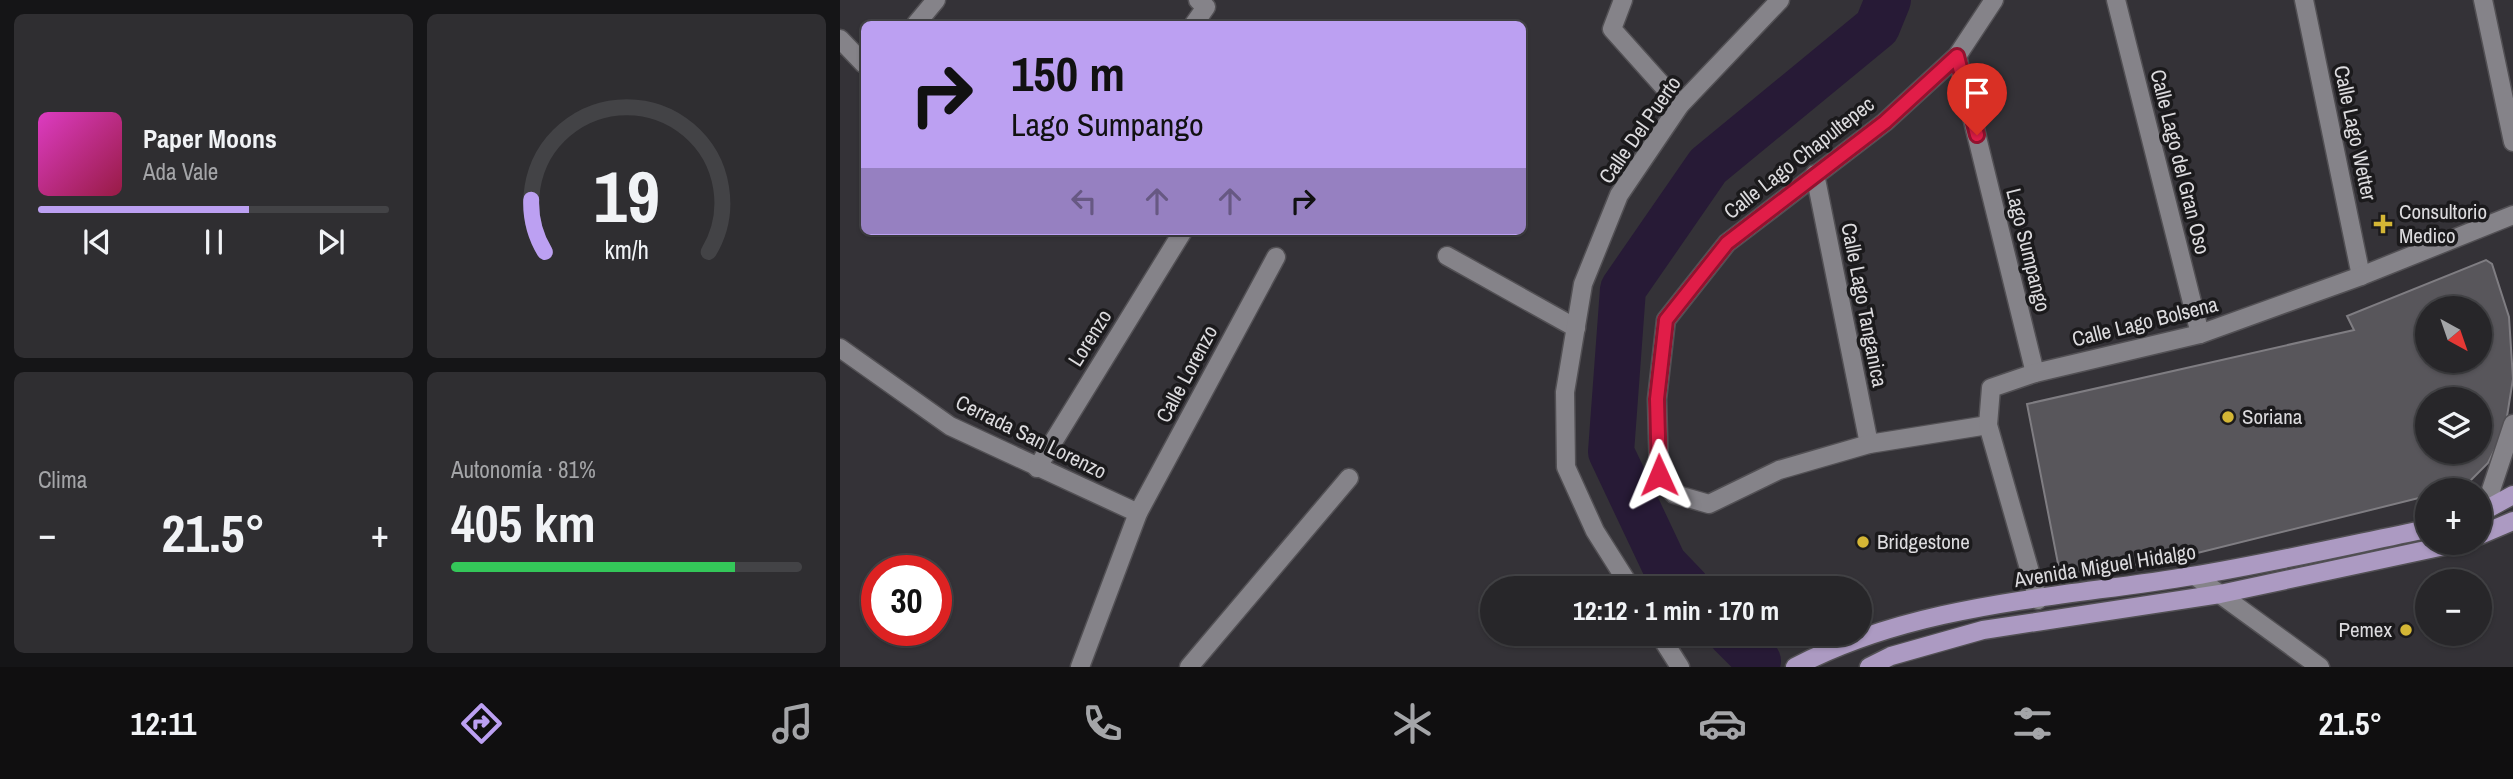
<!DOCTYPE html>
<html lang="es">
<meta charset="utf-8">
<style>
body{margin:0;font-family:"Archivo Narrow",sans-serif;background:#2f2e31;color:#f1f3f6;height:100vh;display:flex;flex-direction:column;font-size:26px;white-space:nowrap}
*{box-sizing:border-box;margin:0}
p{font-size:23px;color:#a4a5a8}
.icon{flex:none;width:38px;height:38px;fill:none;stroke:currentColor;stroke-width:2;stroke-linecap:round;stroke-linejoin:round}
.map{position:relative;flex:1;overflow:hidden}
.panel{display:flex;flex-direction:column;gap:14px;padding:14px;background:#151517;width:840px}
.panel>*{flex:none}
.hud{position:absolute;left:21px;top:21px;width:665px;height:214px;border-radius:10px;box-shadow:0 2px 5px #0004,0 0 0 2px #434346;background:#bca0f2;color:#111;overflow:hidden}
.needle{width:46px;rotate:140deg}
.fabs{position:absolute;left:1575px;top:296px;display:grid;gap:14px}
.fabs a{display:grid;place-items:center;width:77px;height:77px;border-radius:50%;background:#272629;box-shadow:0 2px 5px #0004,0 0 0 2px #434346;font-size:35px}
.speed{position:absolute;left:21px;top:555px;display:flex;gap:14px;font-size:35px;font-weight:700;text-align:center}
.speed>*{display:grid;place-content:center;width:91px;height:91px;border-radius:50%;background:#272629;box-shadow:0 2px 5px #0004,0 0 0 2px #434346;line-height:1}
.speed .limit{border:10px solid #d22;background:#fff;color:#111}
.pin{position:absolute;display:grid;place-items:center;width:60px;height:60px;color:#fff;margin:-72px -30px;border-radius:50% 50% 50% 0;rotate:-45deg;box-shadow:0 0 7px #0007}
.pin .icon{rotate:45deg}
.me{position:absolute;width:77px;margin:-38px;rotate:359deg;stroke-linejoin:round;filter:drop-shadow(0 0 5px #0008)}
.turn{display:flex;align-items:center;gap:24px;height:147px;padding:0 35px;font-size:32px}
.turn .icon{width:91px;height:91px;stroke-width:2.5}
.turn b{display:block;font-size:49px;line-height:60px}
.lanes{display:flex;align-items:center;height:66px;padding:0 35px;background:#0003;justify-content:center;gap:35px;direction:ltr}
.lanes .off{opacity:.35}
.big{font-size:52px;font-weight:700;line-height:1.1}
.panel .widget{flex:1;display:flex;flex-direction:column;justify-content:center;gap:10px;min-width:0;padding:0 24px;border-radius:10px;background:#2f2e31}
.panel .dial{align-items:center;gap:0}
.dial svg{height:182px;overflow:visible;fill:none;stroke:#434346;stroke-width:7;stroke-linecap:round;text-anchor:middle}
.dial text{fill:#f1f3f6;stroke:none}
.song{display:flex;align-items:center;gap:21px}
.cover{width:84px;height:84px;border-radius:10px;background:linear-gradient(135deg,hsl(310 70% 55%),hsl(340 70% 35%))}
.played{height:7px;border-radius:4px;background:linear-gradient(90deg,#bca0f2 60%,#434346 60%)}
.keys{display:flex;justify-content:space-around;direction:ltr}
.heat{display:flex;justify-content:space-between;align-items:center;font-size:38px;direction:ltr}
.charge{height:10px;border-radius:5px;background:linear-gradient(90deg,#34c759 81%,#434346 0)}
.panel .tiles{flex:1;display:grid;gap:14px;grid-template-columns:repeat(2,1fr)}
.trip{position:absolute;left:640px;top:576px;width:392px;height:70px;border-radius:35px;background:#272629;box-shadow:0 2px 5px #0004,0 0 0 2px #434346;font-weight:700;line-height:70px;text-align:center}
.tab-bar{display:flex;height:112px;justify-content:space-around;align-items:center;background:#100f10;color:#a4a5a8}
.tab-bar .icon{width:49px;height:49px}
.tab-bar .on{color:#bca0f2}
.tab-bar b{font-size:32px;color:#f1f3f6}
main{display:flex;flex:1;min-height:0}
.map>svg:first-child{display:block}
</style>
<main>
<section class="panel">
<div class="tiles">
<div class="widget">
<div class="song"><i class="cover"></i><div><b>Paper Moons</b><p>Ada Vale</p></div></div>
<div class="played"></div>
<div class="keys"><svg class="icon" aria-label="previous" viewBox="0 0 24 24"><path d="M18 5L8 12l10 7zM5 5v14"/></svg><svg class="icon" aria-label="pause" viewBox="0 0 24 24"><path d="M8 5v14M16 5v14"/></svg><svg class="icon" aria-label="next" viewBox="0 0 24 24"><path d="M6 5l10 7-10 7zM19 5v14"/></svg></div>
</div>
<div class="widget dial"><svg viewBox="0 0 100 80">
<path d="M14 69A42 42 0 1 1 86 69"/>
<path d="M14 69A42 42 0 0 1 8 46" stroke="#bca0f2"/>
<text x="50" y="56" font-size="32" font-weight="700">19</text>
<text x="50" y="72" font-size="11">km/h</text>
</svg></div>
<div class="widget"><p>Clima</p>
<div class="heat"><a>−</a><b class="big">21.5°</b><a>+</a></div>
</div>
<div class="widget"><p>Autonomía · 81%</p><b class="big">405 km</b><div class="charge"></div></div>
</div>
</section>
<div class="map">
<svg width="1673" height="667" viewBox="0 0 1673 667">
<rect width="100%" height="100%" fill="#343237"/>
<g fill="none" stroke-linecap="round" stroke-linejoin="round">
<g stroke="#271a36" stroke-width="46">
<polyline points="847,588 824,564 771,452 783,289 868,166 1037,27 1048,0"/>
<polyline points="891,634 918,661"/>
</g>
</g>
<path fill="#58565b" stroke="#7f7d82" stroke-width="2" fill-rule="evenodd" d="M1646,260L1652,264L1669,317L1673,379L1665,429L1648,463L1625,486L1587,490V496L1325,561L1220,574L1187,404L1514,330L1507,316ZM1587,308H1640V360H1587ZM1587,399H1640V452H1587Z"/>
<g fill="none" stroke-linecap="round" stroke-linejoin="round">
<defs>
<g id="minor">
<polyline points="783,0 772,29 840,105"/>
<polyline points="1276,0 1360,334"/>
<polyline points="1464,0 1521,276"/>
<polyline points="1643,0 1673,142"/>
<polyline points="76,24 96,0"/>
<polyline points="354,24 366,7 358,0"/>
<polyline points="0,39 24,64"/>
<polyline points="1117,56 1195,373"/>
<polyline points="975,174 1029,444"/>
<polyline points="607,256 736,328"/>
<polyline points="0,348 110,426 298,513"/>
<polyline points="1148,425 1029,444 939,470 869,504 834,494 819,475 817,399 826,320 887,243 1045,122 1117,56 1154,0"/>
<polyline points="197,468 343,231"/>
<polyline points="1644,511 1673,424"/>
<polyline points="1355,576 1480,667"/>
<polyline points="791,588 755,531 726,467 725,392 743,284 779,195 840,105 940,0"/>
<polyline points="1198,600 1148,425 1151,388 1195,373 1360,334 1521,276 1673,215"/>
<polyline points="819,634 840,667"/>
<polyline points="240,667 298,513 436,257"/>
<polyline points="349,667 509,478"/>
</g>
<g id="major">
<polyline points="1640,513 1673,495"/>
<polyline points="1640,535 1673,521"/>
<path d="M955,667C1076,603 1220,598 1352,576C1431,563 1509,545 1587,529"/>
<polyline points="1029,667 1051,656 1143,630 1380,594 1623,542"/>
</g>
</defs>
<use href="#minor" stroke="#525054" stroke-width="21"/>
<use href="#major" stroke="#525054" stroke-width="21"/>
<use href="#minor" stroke="#858389" stroke-width="18"/>
<use href="#major" stroke="#ac9ac2" stroke-width="18"/>
</g>
<g fill="none" stroke-linecap="round" stroke-linejoin="round">
<defs>
<polyline id="route" points="819,475 817,399 826,320 887,243 1045,122 1117,56 1137,135"/>
</defs>
<use href="#route" stroke="#92132f" stroke-width="18"/>
<use href="#route" stroke="#e11d48" stroke-width="12"/>
</g>
<g fill="#d4b635" stroke="#1b1a1c" stroke-width="2.5">
<path d="M1539.5 213.5h7v7h7v7h-7v7h-7v-7h-7v-7h7z"/>
<circle cx="1388" cy="417" r="7"/>
<circle cx="1023" cy="542" r="7"/>
<circle cx="1566" cy="630" r="7"/>
</g>
<g text-anchor="middle" stroke-width="7" stroke-linejoin="round" paint-order="stroke">
<g font-size="21" fill="#dcdbde" stroke="#1b1a1c">
<text transform="translate(800 130) rotate(-55)" y="7">Calle Del Puerto</text>
<text transform="translate(1515 133) rotate(78)" y="7">Calle Lago Wetter</text>
<text transform="translate(959 158) rotate(-38)" y="7">Calle Lago Chapultepec</text>
<text transform="translate(1340 162) rotate(76)" y="7">Calle Lago del Gran Oso</text>
<text transform="translate(1188 250) rotate(76)" y="7">Lago Sumpango</text>
<text transform="translate(1024 305) rotate(79)" y="7">Calle Lago Tanganica</text>
<text transform="translate(1305 322) rotate(-14)" y="7">Calle Lago Bolsena</text>
<text transform="translate(250 338) rotate(-58)" y="7">Lorenzo</text>
<text transform="translate(347 374) rotate(-62)" y="7">Calle Lorenzo</text>
<text transform="translate(191 437) rotate(26)" y="7">Cerrada San Lorenzo</text>
<text transform="translate(1265 566) rotate(-9)" y="7">Avenida Miguel Hidalgo</text>
</g>
<g font-size="21" fill="#dcdbde" stroke="#1b1a1c" text-anchor="start">
<text x="1559" y="219">Consultorio<tspan x="1559" dy="24">Medico</tspan></text>
<text x="1402" y="424">Soriana</text>
<text x="1037" y="549">Bridgestone</text>
<text x="1552" y="637" text-anchor="end">Pemex</text>
</g>
</g>
</svg>
<div class="fabs">
<a><svg class="needle" viewBox="-14 -14 28 28"><path d="M0-13l5 13h-10z" fill="#e53935"/><path d="M0 13l5-13h-10z" fill="#a4a5a8"/></svg></a>
<a><svg class="icon" aria-label="layers" viewBox="0 0 24 24"><path d="M12 4l9 5-9 5-9-5zM3 14l9 5 9-5"/></svg></a>
<a>+</a>
<a>−</a>
</div>
<div class="speed"><div class="limit">30</div></div>
<div class="pin" style="left:1137px;top:135px;background:#d93025"><svg class="icon" aria-label="arrive" viewBox="0 0 24 24"><path d="M6 21V4h12l-3 4 3 4H6"/></svg></div>
<svg class="me" style="left:819px;top:475px" viewBox="-20 -20 40 40"><path d="M0-17L14 15 0 8-14 15z" fill="#e11d48" stroke="#fff" stroke-width="4"/></svg>
<div class="trip">12:12 · 1 min · 170 m</div>
<div class="hud">
<div class="turn"><svg class="icon" aria-label="right" viewBox="0 0 24 24"><path d="M7 20v-9h11M14 6l5 5-5 5"/></svg><div><b>150 m</b>Lago Sumpango</div></div>
<div class="lanes"><svg class="icon off" aria-label="left" viewBox="0 0 24 24"><path d="M17 20v-9H6M10 6l-5 5 5 5"/></svg><svg class="icon off" aria-label="ahead" viewBox="0 0 24 24"><path d="M12 20V5M6 11l6-6 6 6"/></svg><svg class="icon off" aria-label="ahead" viewBox="0 0 24 24"><path d="M12 20V5M6 11l6-6 6 6"/></svg><svg class="icon" aria-label="right" viewBox="0 0 24 24"><path d="M7 20v-9h11M14 6l5 5-5 5"/></svg></div>
</div>
</div>
</main>
<nav class="tab-bar">
<b>12:11</b>
<svg class="icon on" aria-label="directions" viewBox="0 0 24 24"><path d="M12 3l9 9-9 9-9-9zM9 14v-3h6M13 9l2 2-2 2"/></svg>
<svg class="icon" aria-label="music" viewBox="0 0 24 24"><path d="M9 18V5l10-2v13"/><circle cx="6" cy="18" r="3"/><circle cx="16" cy="16" r="3"/></svg>
<svg class="icon" aria-label="phone" viewBox="0 0 24 24"><path d="M5 4h4l2 5-3 2q2 4 5 5l2-3 5 2v4C11 20 4 13 5 4z"/></svg>
<svg class="icon" aria-label="climate" viewBox="0 0 24 24"><path d="M12 3v18M4 7l16 10M4 17L20 7"/></svg>
<svg class="icon" aria-label="car" viewBox="0 0 24 24"><path d="M5 17H2v-5l4-1 3-4h7l3 4 3 1v5h-3M9 17h6M6 11h13"/><circle cx="7" cy="17" r="2"/><circle cx="17" cy="17" r="2"/></svg>
<svg class="icon" aria-label="filters" viewBox="0 0 24 24"><path d="M4 7h16M4 17h16"/><circle cx="9" cy="7" r="2"/><circle cx="15" cy="17" r="2"/></svg>
<b>21.5°</b>
</nav>
